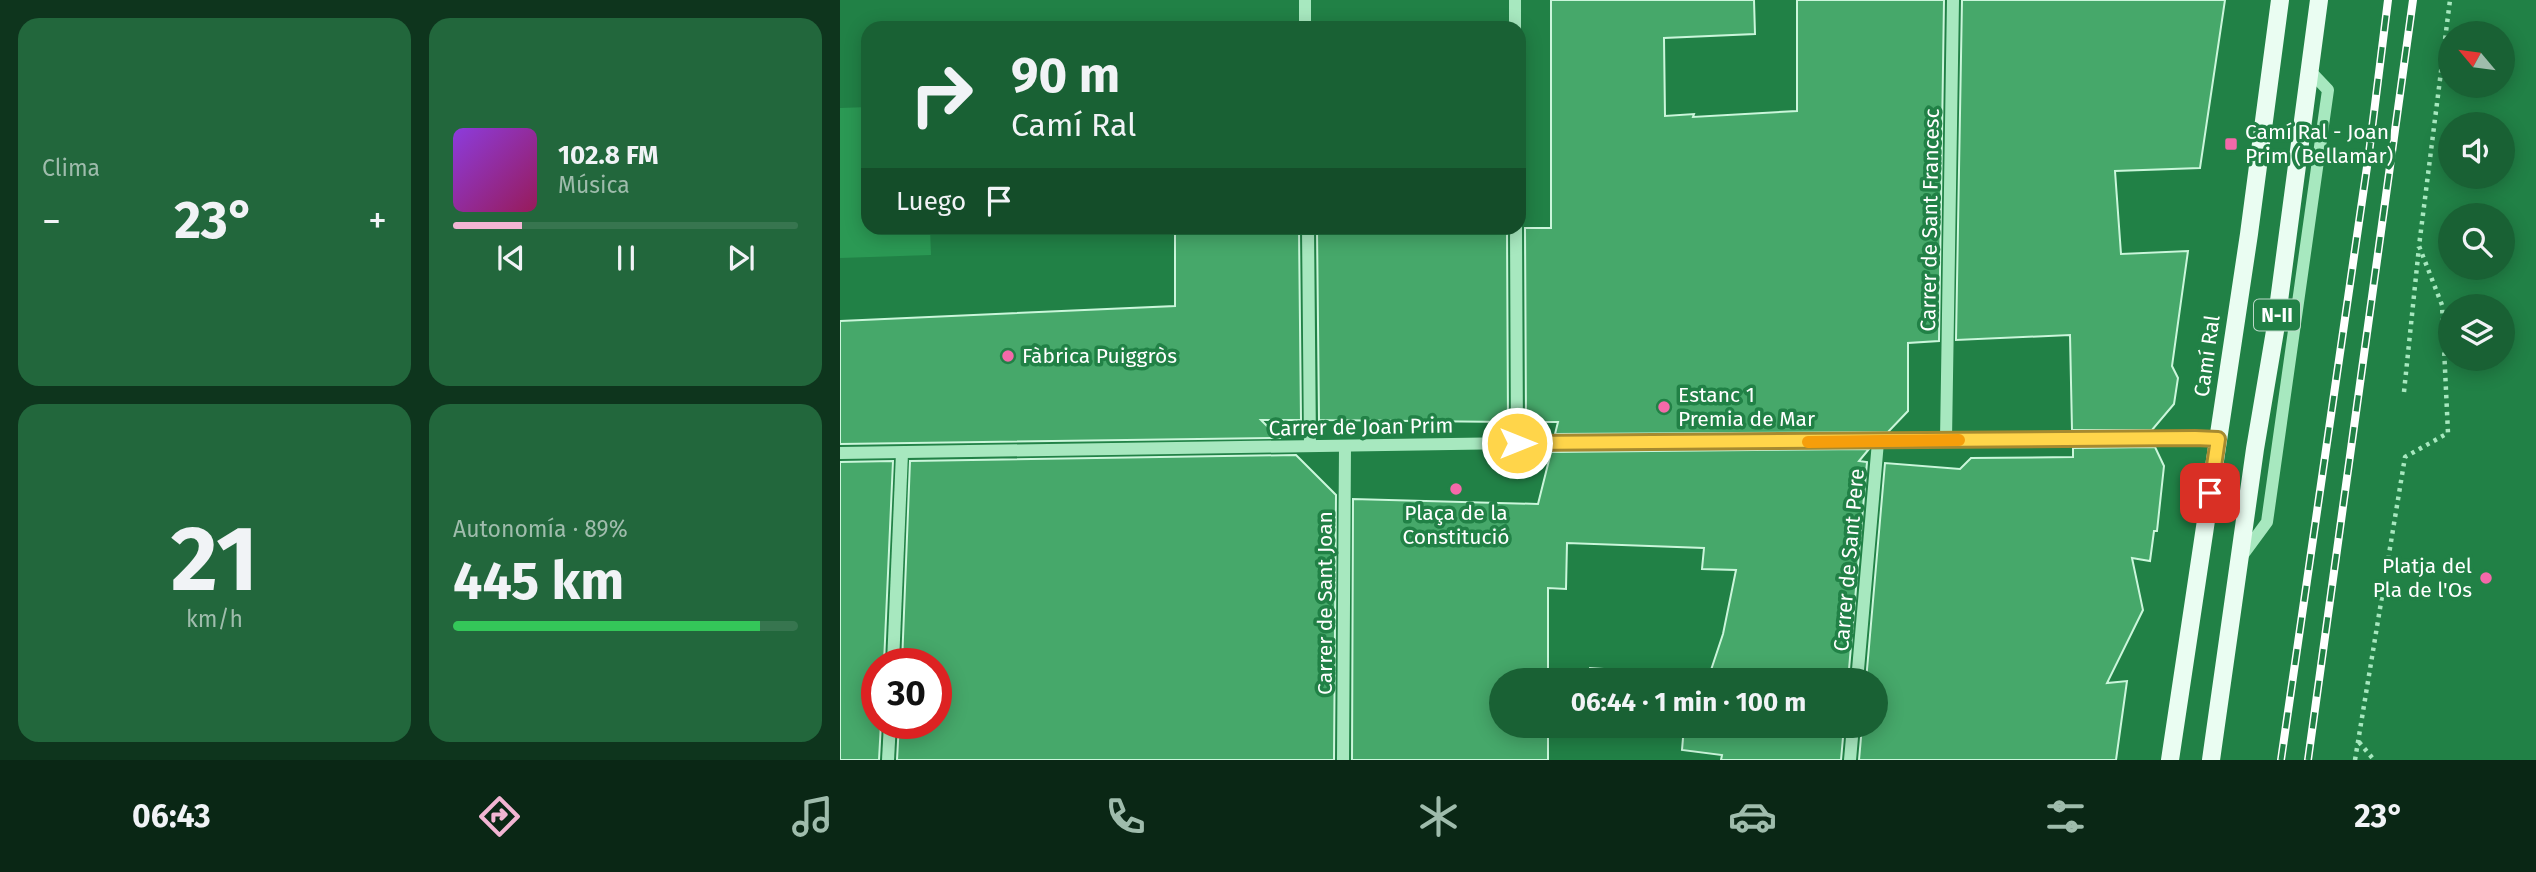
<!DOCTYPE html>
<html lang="es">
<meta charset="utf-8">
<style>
body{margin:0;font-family:"Fira Sans",sans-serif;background:#22673c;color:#f1f3f6;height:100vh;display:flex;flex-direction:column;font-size:26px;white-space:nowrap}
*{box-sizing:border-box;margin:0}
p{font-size:23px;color:#9fbcac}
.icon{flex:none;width:38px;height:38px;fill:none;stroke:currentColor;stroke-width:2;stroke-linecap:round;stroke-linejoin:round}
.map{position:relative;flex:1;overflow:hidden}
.details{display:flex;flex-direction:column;gap:18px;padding:18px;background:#0e351d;width:840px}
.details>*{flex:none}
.top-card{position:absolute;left:21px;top:21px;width:665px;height:214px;border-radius:21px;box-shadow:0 4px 18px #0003;background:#196134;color:#f1f3f6;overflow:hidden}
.needle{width:46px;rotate:299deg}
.buttons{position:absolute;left:1598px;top:21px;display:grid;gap:14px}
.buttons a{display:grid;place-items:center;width:77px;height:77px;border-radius:50%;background:#196134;box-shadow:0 4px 18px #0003;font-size:35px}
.speed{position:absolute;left:21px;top:648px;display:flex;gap:14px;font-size:35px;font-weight:700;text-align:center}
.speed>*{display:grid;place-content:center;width:91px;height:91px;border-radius:50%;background:#196134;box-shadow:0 4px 18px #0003;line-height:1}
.speed .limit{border:10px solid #d22;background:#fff;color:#111}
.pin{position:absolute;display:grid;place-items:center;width:60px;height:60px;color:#fff;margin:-30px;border-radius:14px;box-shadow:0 4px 10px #0006}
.me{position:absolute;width:77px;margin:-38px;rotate:90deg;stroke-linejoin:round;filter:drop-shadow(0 0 5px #0008)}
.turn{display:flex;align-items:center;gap:24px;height:147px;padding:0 35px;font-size:32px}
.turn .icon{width:91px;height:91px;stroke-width:2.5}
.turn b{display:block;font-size:49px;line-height:60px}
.then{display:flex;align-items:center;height:66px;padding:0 35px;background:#0003;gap:14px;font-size:26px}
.big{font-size:52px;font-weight:700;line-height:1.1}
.details .widget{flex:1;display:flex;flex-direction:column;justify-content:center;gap:10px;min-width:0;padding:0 24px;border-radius:21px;background:#22673c}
.details .dial{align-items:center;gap:0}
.dial b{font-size:91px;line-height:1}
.song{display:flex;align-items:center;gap:21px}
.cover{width:84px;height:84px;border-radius:10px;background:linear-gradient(135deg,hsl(270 70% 55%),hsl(330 70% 35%))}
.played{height:7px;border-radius:4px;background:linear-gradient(90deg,#f2b5d3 20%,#37754f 20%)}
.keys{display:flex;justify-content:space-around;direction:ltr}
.heat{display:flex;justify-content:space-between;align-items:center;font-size:38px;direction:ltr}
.charge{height:10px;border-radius:5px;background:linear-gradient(90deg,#34c759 89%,#37754f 0)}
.details .tiles{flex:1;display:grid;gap:18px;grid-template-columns:repeat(2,1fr)}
.trip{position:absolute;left:649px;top:668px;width:399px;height:70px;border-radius:35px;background:#196134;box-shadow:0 4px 18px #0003;font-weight:700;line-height:70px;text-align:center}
.menu{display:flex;height:112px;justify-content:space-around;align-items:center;background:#0a2715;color:#9fbcac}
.menu .icon{width:49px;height:49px}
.menu .on{color:#f2b5d3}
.menu b{font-size:32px;color:#f1f3f6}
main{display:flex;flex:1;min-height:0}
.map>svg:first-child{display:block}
</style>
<main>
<section class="details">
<div class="tiles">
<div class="widget"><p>Clima</p>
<div class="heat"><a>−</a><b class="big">23°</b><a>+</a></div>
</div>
<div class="widget">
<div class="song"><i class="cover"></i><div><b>102.8 FM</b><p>Música</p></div></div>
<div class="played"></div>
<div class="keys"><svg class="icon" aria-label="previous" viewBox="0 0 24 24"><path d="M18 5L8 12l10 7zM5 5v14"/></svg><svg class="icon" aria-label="pause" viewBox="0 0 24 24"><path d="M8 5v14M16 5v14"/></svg><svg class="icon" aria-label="next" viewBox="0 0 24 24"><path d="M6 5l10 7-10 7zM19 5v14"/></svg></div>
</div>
<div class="widget dial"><b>21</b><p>km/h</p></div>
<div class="widget"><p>Autonomía · 89%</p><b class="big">445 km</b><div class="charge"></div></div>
</div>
</section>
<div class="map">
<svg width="1696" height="760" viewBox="0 0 1696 760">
<rect width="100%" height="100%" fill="#218146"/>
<polygon fill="#2b9954" points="28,107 28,228 90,228 91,255 0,258 0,108"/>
<g fill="#46a86a" stroke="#cbf6db" stroke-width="2">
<polygon points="711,0 914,0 915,34 824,38 825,116 854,114 853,117 957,111 957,0 1104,0 1099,341 1068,343 1068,411 1048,432 715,434 718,422 686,422 685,228 711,228"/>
<polygon points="1122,0 1385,0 1360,168 1275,171 1281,254 1348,251 1332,366 1338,378 1334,404 1312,430 1232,430 1230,335 1116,340"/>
<polygon points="335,228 459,228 461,420 421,420 439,438 0,444 0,321 335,306"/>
<polygon points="477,228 667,228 668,422 479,420"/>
<polygon points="1315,447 1324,466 1317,531 1314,531 1310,561 1292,558 1303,610 1267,683 1287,681 1276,760 1019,760 1022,726 1036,726 1036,681 1026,681 1045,463 1120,469 1131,458 1233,457 1233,448"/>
<polygon points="1029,449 1019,461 1027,462 1008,681 749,681 750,668 869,676 883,634 896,570 862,569 864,548 727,543 726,589 708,588 708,681 662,681 662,726 708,726 708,760 512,760 513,499 698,504 711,452"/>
<polygon points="456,455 496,495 494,760 57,760 59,723 96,723 96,663 62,663 70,461"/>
<polygon points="53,461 44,663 37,663 37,723 41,723 39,760 0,760 0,462"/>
<polygon points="844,726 1004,726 1001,760 881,760 882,755 842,750"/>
</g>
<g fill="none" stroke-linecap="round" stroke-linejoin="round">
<g stroke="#a7e8bf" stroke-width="4.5" stroke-dasharray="3.5 5" stroke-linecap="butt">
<polyline points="1564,392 1579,247"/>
<polyline points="1519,742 1534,760"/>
<polyline points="1515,760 1565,457 1608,433 1602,305 1579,246 1610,0"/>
</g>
<g stroke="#a7e8bf" stroke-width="12">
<polyline points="465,0 465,28"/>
<polyline points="675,0 675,28"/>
<polyline points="468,228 470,446"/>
<polyline points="676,228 677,443"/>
<polyline points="1106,440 1113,0"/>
<polyline points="0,453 677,443 1355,438 1378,439"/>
<polyline points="1402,556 1427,522 1488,90 1469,70"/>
<polyline points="53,663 62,453"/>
<polyline points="1017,681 1038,442"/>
<polyline points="48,760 50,723"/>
<polyline points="503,760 505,446"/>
<polyline points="1010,760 1013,726"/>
</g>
<g stroke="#eafdf2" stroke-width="18">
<polyline points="1330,760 1409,234 1440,0"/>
<polyline points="1371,760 1415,449 1435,331 1479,0"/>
</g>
<defs>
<g id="rail">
<polyline points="1441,760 1529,153 1548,0"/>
<polyline points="1468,760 1573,0"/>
</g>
</defs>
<use href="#rail" stroke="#fff" stroke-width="8"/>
<use href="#rail" stroke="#218146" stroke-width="5" stroke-dasharray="16" stroke-linecap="butt"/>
</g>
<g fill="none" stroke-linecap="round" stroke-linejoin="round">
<defs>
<polyline id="route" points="677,443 1355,438 1378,439 1370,493"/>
</defs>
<use href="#route" stroke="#a68a30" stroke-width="18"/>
<use href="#route" stroke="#ffd54a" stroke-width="12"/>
<polyline stroke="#f59e0b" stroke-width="12" points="968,442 1119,440"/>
</g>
<g fill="#f469a9" stroke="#218146" stroke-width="2.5">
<rect x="1384" y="137" width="14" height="14" rx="3.5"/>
<circle cx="168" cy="356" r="7"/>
<circle cx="824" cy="407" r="7"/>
<circle cx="616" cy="489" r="7"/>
<circle cx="1646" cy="578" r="7"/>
</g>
<g text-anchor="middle" stroke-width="7" stroke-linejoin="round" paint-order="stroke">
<rect fill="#218146" stroke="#bcd9c8" stroke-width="2" x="1414" y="299.5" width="46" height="31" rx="5"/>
<g font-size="19" font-weight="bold" fill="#fff">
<text x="1437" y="322">N-II</text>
</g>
<g font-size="21" fill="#fff" stroke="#218146" text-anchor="start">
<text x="1405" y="139">Camí Ral - Joan<tspan x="1405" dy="24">Prim (Bellamar)</tspan></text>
<text x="182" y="363">Fàbrica Puiggròs</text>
<text x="838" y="402">Estanc 1<tspan x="838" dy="24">Premia de Mar</tspan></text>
<text x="616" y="520" text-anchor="middle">Plaça de la<tspan x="616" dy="24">Constitució</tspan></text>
<text x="1632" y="573" text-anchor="end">Platja del<tspan x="1632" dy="24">Pla de l'Os</tspan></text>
</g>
<g font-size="21" fill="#fff" stroke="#218146">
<text transform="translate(1090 220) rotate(-89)" y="7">Carrer de Sant Francesc</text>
<text transform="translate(1367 356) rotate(-82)" y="7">Camí Ral</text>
<text transform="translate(521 427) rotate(-1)" y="7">Carrer de Joan Prim</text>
<text transform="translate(1009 560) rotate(-85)" y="7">Carrer de Sant Pere</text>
<text transform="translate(485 603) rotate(-90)" y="7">Carrer de Sant Joan</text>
</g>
</g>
</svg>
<div class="buttons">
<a><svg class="needle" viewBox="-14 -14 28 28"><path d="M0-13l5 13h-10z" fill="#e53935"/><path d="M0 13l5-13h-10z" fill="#9fbcac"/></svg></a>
<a><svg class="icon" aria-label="sound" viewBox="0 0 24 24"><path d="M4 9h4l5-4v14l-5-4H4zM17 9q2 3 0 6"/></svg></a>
<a><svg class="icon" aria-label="search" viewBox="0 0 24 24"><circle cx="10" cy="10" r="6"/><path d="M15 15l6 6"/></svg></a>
<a><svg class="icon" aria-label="layers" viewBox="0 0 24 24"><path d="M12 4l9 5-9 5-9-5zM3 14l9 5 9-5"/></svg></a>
</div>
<div class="speed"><div class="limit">30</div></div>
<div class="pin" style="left:1370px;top:493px;background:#d93025"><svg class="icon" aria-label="arrive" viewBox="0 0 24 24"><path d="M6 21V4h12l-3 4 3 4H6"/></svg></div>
<svg class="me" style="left:677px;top:443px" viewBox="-20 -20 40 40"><circle r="17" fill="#ffd54a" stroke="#fff" stroke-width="3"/><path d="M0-11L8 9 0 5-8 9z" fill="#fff"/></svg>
<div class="trip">06:44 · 1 min · 100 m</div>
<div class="top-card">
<div class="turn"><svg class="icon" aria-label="right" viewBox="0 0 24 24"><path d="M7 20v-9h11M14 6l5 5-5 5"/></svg><div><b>90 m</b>Camí Ral</div></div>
<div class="then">Luego<svg class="icon" aria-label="arrive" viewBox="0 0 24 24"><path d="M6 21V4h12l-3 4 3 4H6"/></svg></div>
</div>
</div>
</main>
<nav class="menu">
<b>06:43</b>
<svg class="icon on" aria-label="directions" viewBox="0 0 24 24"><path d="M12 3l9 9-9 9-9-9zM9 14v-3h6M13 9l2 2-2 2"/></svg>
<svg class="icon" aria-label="music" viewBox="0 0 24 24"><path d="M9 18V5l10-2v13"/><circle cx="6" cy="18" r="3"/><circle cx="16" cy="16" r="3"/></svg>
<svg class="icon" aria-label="phone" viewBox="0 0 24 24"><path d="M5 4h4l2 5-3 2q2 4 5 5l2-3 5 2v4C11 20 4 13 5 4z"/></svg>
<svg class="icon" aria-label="climate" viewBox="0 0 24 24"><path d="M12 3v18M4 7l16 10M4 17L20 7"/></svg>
<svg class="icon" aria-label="car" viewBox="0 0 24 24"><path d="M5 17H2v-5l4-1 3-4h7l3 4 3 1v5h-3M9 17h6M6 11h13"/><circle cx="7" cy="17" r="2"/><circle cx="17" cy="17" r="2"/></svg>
<svg class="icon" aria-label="filters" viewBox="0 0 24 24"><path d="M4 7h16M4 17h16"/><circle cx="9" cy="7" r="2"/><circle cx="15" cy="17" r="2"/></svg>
<b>23°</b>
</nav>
